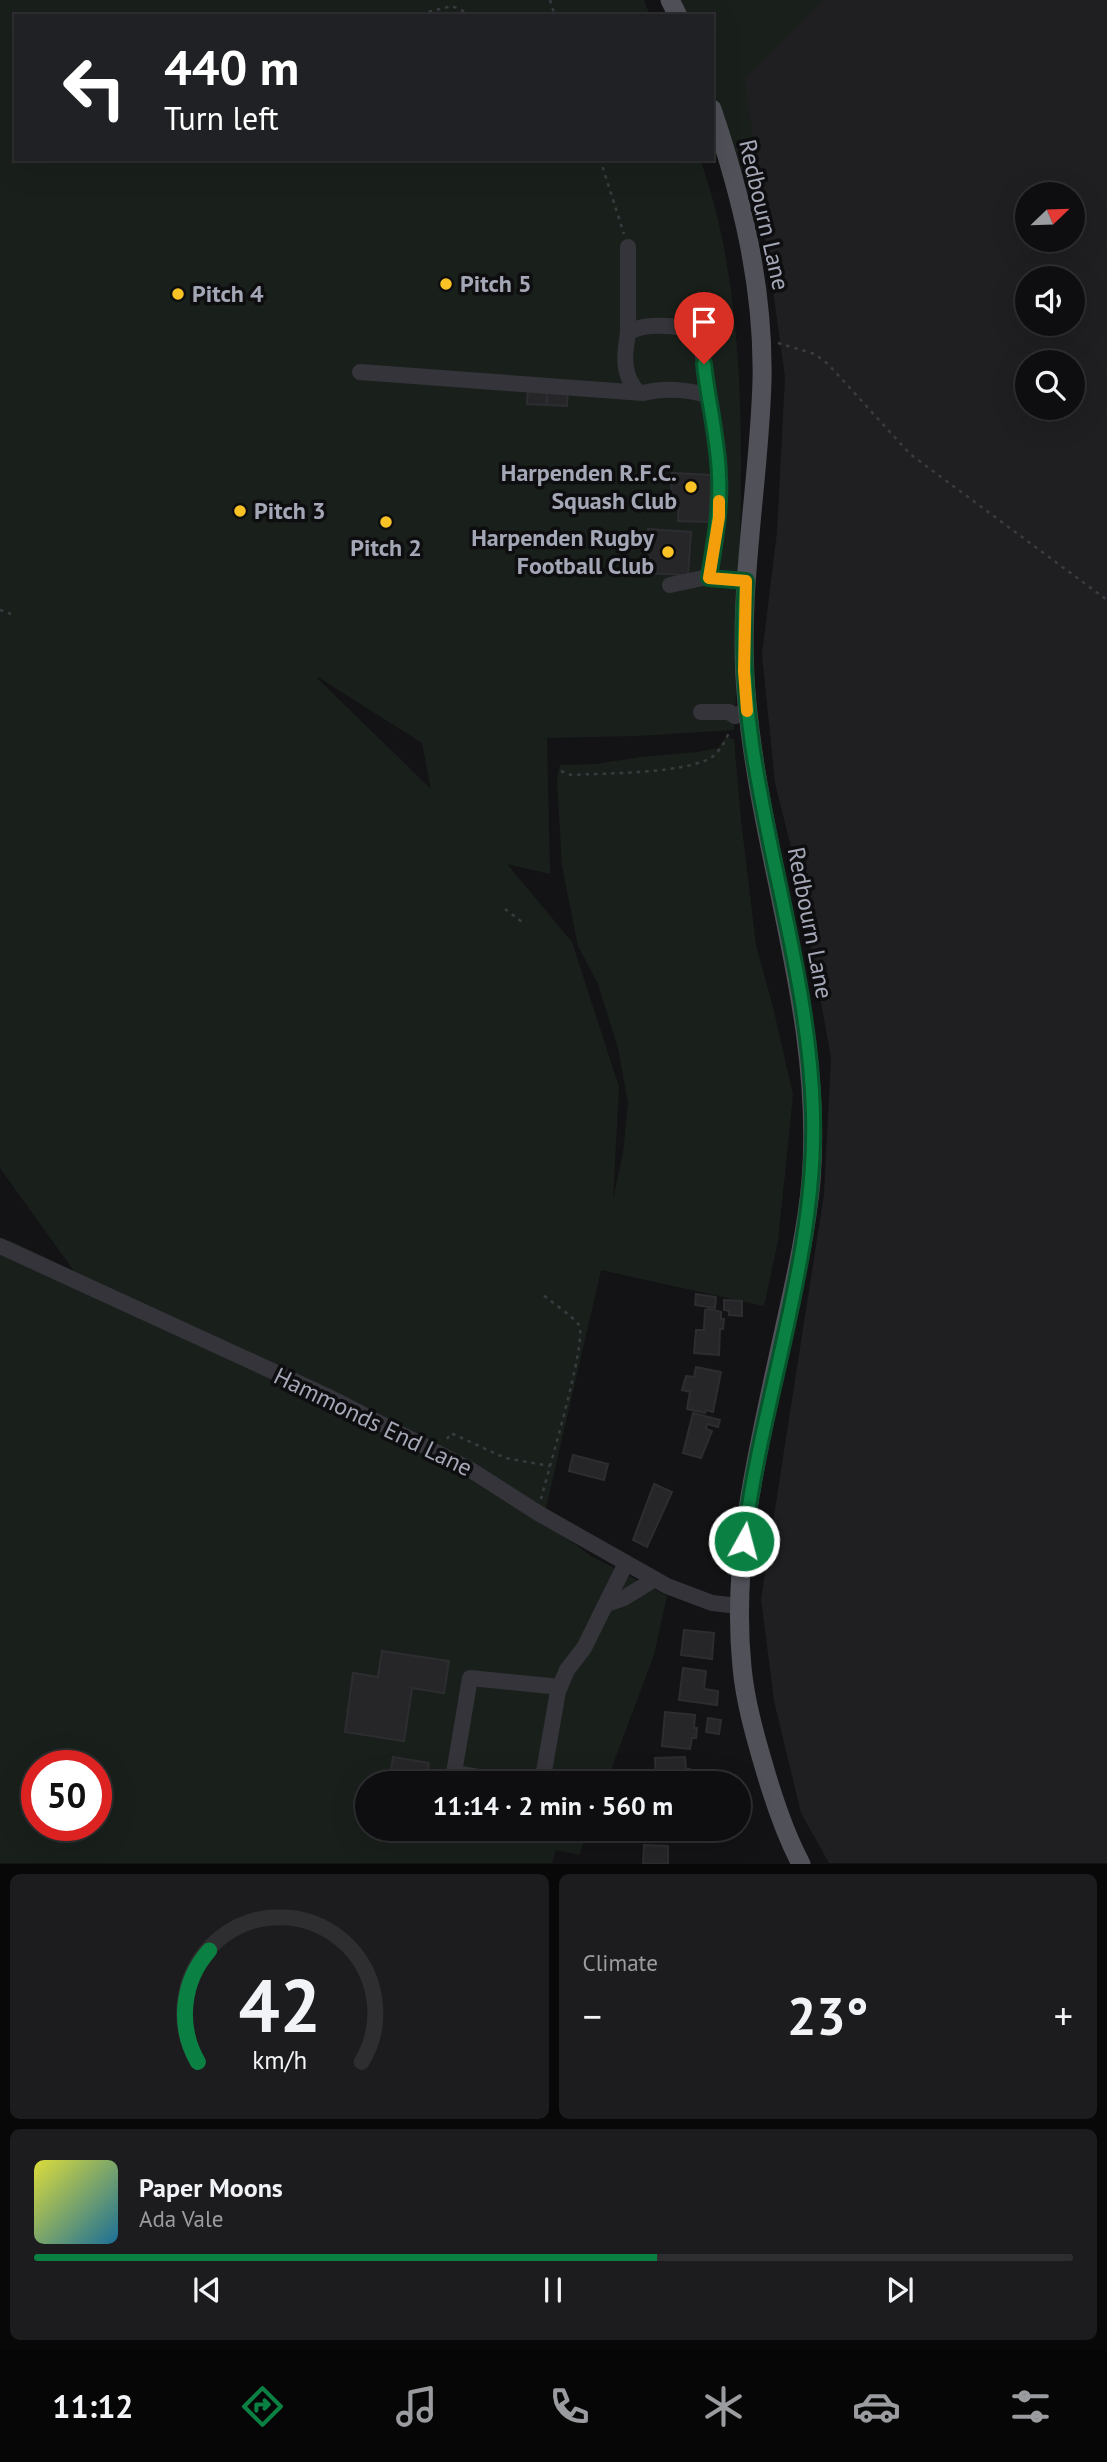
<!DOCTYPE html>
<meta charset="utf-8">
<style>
body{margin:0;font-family:"PT Sans",sans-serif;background:#1c1c1e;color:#f1f3f6;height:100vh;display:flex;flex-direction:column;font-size:26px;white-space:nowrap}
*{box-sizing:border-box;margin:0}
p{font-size:23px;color:#9b9c9f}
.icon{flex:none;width:38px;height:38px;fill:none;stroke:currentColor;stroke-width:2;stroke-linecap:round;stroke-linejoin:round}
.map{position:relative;height:1864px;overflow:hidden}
.side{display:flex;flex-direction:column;gap:10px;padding:10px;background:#080809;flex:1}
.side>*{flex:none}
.hud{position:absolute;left:14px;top:14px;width:700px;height:147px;border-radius:0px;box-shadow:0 7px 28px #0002,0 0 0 2px #2e2e30;background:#202124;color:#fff;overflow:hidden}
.needle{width:46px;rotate:67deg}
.buttons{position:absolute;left:1015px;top:182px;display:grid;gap:14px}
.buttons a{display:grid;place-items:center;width:70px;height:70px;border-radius:50%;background:#0e0e10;box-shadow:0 7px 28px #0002,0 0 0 2px #2e2e30;font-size:35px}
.speed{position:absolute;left:21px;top:1750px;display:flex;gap:14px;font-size:35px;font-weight:700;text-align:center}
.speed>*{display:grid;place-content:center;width:91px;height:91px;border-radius:50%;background:#0e0e10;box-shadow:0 7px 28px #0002,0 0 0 2px #2e2e30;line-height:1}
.speed .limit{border:10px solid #d22;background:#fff;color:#111}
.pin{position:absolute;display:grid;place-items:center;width:60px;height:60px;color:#fff;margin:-72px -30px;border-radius:50% 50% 50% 0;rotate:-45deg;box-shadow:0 0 7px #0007}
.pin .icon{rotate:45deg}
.me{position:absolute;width:77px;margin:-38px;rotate:7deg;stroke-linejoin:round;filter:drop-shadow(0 0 5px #0008)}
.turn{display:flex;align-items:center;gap:24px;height:147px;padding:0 35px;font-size:32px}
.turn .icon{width:91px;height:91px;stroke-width:2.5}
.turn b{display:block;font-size:49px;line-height:60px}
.big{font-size:52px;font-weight:700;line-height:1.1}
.side .card{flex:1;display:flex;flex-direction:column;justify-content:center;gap:10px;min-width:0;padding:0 24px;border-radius:10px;background:#1c1c1e}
.side .dial{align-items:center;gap:0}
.dial svg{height:182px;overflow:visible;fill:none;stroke:#2e2e30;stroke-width:7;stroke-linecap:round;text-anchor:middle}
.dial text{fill:#f1f3f6;stroke:none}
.song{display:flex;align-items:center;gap:21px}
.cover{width:84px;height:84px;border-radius:10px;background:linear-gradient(135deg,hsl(60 70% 55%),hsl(200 70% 35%))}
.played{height:7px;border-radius:4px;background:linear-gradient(90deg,#0b8043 60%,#2e2e30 60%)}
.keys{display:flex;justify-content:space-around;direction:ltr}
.heat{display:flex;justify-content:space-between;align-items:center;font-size:38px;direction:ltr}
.side .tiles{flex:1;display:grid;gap:10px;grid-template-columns:1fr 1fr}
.card:last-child{grid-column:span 2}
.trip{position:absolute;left:355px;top:1771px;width:396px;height:70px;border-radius:35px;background:#0e0e10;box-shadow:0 7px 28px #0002,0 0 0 2px #2e2e30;font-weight:700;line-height:70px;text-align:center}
.dock{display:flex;height:112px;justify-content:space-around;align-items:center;background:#060606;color:#9b9c9f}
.dock .icon{width:49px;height:49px}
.dock .on{color:#0b8043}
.dock b{font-size:32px;color:#f1f3f6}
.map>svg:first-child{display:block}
</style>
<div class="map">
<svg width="1107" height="1864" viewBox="0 0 1107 1864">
<rect width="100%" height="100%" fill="#131315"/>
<path fill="#1f1f22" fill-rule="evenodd" d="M679,0H1107V1863H829L801,1813L774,1701L761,1599L824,1194L831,1058L798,875L775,783L762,654L777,532L785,377L766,241L712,90V16ZM1027,194H1073V240H1027ZM1027,278H1073V324H1027ZM1027,362H1073V408H1027Z"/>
<g fill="#19201b" fill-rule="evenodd">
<path d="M0,0H644L650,16H16V159H700C746,287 743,441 739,576C737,627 738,679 734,730L636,736L547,738L550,874L507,864L572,942L619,1087L613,1199L623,1153L628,1103L618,1048L598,984L578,946L562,866L557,779L560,765L596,764L641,757L696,752L718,748L726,737L734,739L741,820L756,945L773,1007L793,1095L778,1241L764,1306L601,1270L543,1521L591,1556L667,1596L654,1655L606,1783H368V1829H589L579,1855L556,1850L552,1863H0V1247L9,1240L74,1271L0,1168ZM318,677L422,743L431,789L317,678ZM37,1766H96V1825H37Z"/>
<polygon points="679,0 822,0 745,78 766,241 712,90 712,16 685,16"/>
</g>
<g fill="#262629" stroke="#2d2d31" stroke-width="2">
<polygon points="528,386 547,388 546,405 527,404"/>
<polygon points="548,388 568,389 567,406 547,405"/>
<polygon points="672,473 711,475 709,522 678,521 679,500 671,500"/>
<polygon points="648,529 691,532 688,575 645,573"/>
<polygon points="696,1294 716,1297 715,1308 695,1305"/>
<polygon points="724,1300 742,1301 742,1316 729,1315 729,1311 724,1310"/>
<polygon points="709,1309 721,1312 721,1319 724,1319 723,1329 720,1329 719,1355 694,1353 696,1330 704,1330 705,1310"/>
<polygon points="696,1367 721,1372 713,1412 706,1410 705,1413 687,1409 690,1392 682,1390 686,1376 694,1377"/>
<polygon points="693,1413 720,1420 718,1427 707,1424 706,1429 712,1431 701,1458 683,1453"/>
<polygon points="573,1455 608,1464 604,1480 569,1471"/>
<polygon points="654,1484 672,1492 647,1547 633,1540"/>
<polygon points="684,1630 714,1633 712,1659 681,1655"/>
<polygon points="382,1651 449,1661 444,1693 412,1688 404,1741 345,1732 353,1673 378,1677"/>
<polygon points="683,1668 706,1671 704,1689 718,1691 717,1705 679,1700"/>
<polygon points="665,1712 695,1715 694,1728 697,1728 696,1738 692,1738 690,1749 662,1746"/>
<polygon points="708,1718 721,1720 719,1734 706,1732"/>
<polygon points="393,1757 429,1763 427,1775 391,1769"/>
<polygon points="685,1757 686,1769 690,1769 690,1779 687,1779 687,1783 656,1783 655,1758"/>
<polygon points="700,1776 719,1776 720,1783 700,1783"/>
<rect x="652" y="1829" width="31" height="6"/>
<polygon points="644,1845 668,1846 668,1864 643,1864"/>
</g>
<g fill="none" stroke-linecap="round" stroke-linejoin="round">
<g stroke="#3a3b41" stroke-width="2.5" stroke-dasharray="3.5 5" stroke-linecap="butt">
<polyline points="550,0 555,16"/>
<polyline points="412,16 452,6 475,16"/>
<polyline points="600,159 624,234"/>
<polyline points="778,343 815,354 828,364 910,454 1107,600"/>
<polyline points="0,610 11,614"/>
<path d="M561,771L571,775C605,773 685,774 712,757C721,750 726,740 730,730"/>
<polyline points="505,909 522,922"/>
<polyline points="447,1439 451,1433 505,1458 550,1466"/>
<path d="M541,1499C547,1475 588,1339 579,1325C573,1316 551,1302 542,1294"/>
</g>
<g stroke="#34343a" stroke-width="16">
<polyline points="628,333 628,247"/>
<path d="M360,372L643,393C665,387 686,390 708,395C716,435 723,478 718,519C716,539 712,559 709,578"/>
<path d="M638,392C622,375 624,356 628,333C643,322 678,325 695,332L701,342L708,395"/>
<polyline points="670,585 703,578 746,581"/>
<polyline points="701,712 729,712 735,716 747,710"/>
<polyline points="0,1246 331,1398 471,1470 538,1513 667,1586 712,1603 739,1606"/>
<polyline points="607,1604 624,1598 655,1579"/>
<polyline points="517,1783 454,1773 470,1678 560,1687"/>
<polyline points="542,1783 558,1691 567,1670 584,1648 626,1563"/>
</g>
<g stroke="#505159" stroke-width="19">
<polyline points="670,0 678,16"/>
<path d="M712,109C742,198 764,287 762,381C759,489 736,595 747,703C762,863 824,1018 811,1181C806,1237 792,1293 780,1348C757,1454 731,1559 742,1667C745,1700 754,1732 763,1763C773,1798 784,1832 801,1864"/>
</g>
</g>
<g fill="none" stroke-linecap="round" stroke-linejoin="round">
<defs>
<path id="route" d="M704,364C708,401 718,438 719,476C721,511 714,544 709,578L746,581C742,636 744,690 752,744C770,868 810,989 813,1114C817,1258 761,1399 744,1541"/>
</defs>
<use href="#route" stroke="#07532c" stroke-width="18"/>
<use href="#route" stroke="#0b8043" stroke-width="12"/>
<polyline stroke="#f59e0b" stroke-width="12" points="719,501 719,517 709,578 746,581 744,671 747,711"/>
</g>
<g fill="#fac325" stroke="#0e0e10" stroke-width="2.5">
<circle cx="446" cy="284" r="7"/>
<circle cx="178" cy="294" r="7"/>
<circle cx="691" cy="487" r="7"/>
<circle cx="240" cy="511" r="7"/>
<circle cx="386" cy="522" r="7"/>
<circle cx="668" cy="552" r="7"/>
</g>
<g text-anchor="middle" stroke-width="7" stroke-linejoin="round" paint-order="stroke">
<g font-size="24" fill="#a4a8b6" stroke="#0e0e10">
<text transform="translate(764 215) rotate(77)" y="8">Redbourn Lane</text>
<text transform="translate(810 923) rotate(79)" y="8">Redbourn Lane</text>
<text transform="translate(373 1422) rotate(26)" y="8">Hammonds End Lane</text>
</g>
<g font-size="24" font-weight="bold" fill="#a4a8b6" stroke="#0e0e10" text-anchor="start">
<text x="460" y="292">Pitch 5</text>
<text x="192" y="302">Pitch 4</text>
<text x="677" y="481" text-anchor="end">Harpenden R.F.C.<tspan x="677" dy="28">Squash Club</tspan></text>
<text x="254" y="519">Pitch 3</text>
<text x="654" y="546" text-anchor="end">Harpenden Rugby<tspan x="654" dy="28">Football Club</tspan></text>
<text x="386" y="556" text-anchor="middle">Pitch 2</text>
</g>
</g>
</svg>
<div class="buttons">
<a><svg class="needle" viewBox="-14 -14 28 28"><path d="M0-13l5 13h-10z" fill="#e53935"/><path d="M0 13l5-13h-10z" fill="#9b9c9f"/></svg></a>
<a><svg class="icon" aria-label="sound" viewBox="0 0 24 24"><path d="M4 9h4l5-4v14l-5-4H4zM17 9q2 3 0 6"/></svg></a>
<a><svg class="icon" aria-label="search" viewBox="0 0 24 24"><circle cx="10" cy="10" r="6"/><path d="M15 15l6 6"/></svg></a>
</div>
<div class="speed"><div class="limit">50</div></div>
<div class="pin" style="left:704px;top:364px;background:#d93025"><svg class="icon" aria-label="arrive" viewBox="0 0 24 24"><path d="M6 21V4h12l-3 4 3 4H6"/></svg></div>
<svg class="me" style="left:744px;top:1541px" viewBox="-20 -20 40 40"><circle r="17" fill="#0b8043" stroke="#fff" stroke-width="3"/><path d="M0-11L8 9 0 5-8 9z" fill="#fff"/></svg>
<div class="trip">11:14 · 2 min · 560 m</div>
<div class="hud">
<div class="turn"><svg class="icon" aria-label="left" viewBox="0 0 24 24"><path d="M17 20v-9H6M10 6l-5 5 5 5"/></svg><div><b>440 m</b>Turn left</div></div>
</div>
</div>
<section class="side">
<div class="tiles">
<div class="card dial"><svg viewBox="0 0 100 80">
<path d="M14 69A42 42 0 1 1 86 69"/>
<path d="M14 69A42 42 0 0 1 19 20" stroke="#0b8043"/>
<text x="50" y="56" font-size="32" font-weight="700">42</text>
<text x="50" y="72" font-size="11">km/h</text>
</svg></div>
<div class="card"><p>Climate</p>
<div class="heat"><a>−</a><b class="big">23°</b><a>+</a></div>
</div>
<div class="card">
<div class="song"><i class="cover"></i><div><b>Paper Moons</b><p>Ada Vale</p></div></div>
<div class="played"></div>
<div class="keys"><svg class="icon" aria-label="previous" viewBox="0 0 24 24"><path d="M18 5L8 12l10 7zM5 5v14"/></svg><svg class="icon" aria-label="pause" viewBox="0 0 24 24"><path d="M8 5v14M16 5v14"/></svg><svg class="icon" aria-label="next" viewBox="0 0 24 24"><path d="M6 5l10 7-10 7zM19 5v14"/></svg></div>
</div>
</div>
</section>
<nav class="dock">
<b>11:12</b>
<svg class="icon on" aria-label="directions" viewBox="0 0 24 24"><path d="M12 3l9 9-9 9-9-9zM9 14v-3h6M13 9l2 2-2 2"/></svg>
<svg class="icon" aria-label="music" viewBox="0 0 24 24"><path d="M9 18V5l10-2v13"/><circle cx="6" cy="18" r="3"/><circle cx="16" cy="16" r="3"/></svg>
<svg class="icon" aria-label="phone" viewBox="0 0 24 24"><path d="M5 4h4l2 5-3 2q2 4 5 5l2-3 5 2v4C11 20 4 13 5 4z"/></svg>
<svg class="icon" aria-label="climate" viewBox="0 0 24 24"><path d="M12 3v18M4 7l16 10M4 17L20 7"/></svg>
<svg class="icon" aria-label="car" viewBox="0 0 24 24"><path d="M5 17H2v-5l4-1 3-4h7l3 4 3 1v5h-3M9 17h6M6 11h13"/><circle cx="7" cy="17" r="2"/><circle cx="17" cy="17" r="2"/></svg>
<svg class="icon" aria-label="filters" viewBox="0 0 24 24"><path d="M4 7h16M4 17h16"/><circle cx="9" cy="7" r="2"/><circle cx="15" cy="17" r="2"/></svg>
</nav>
